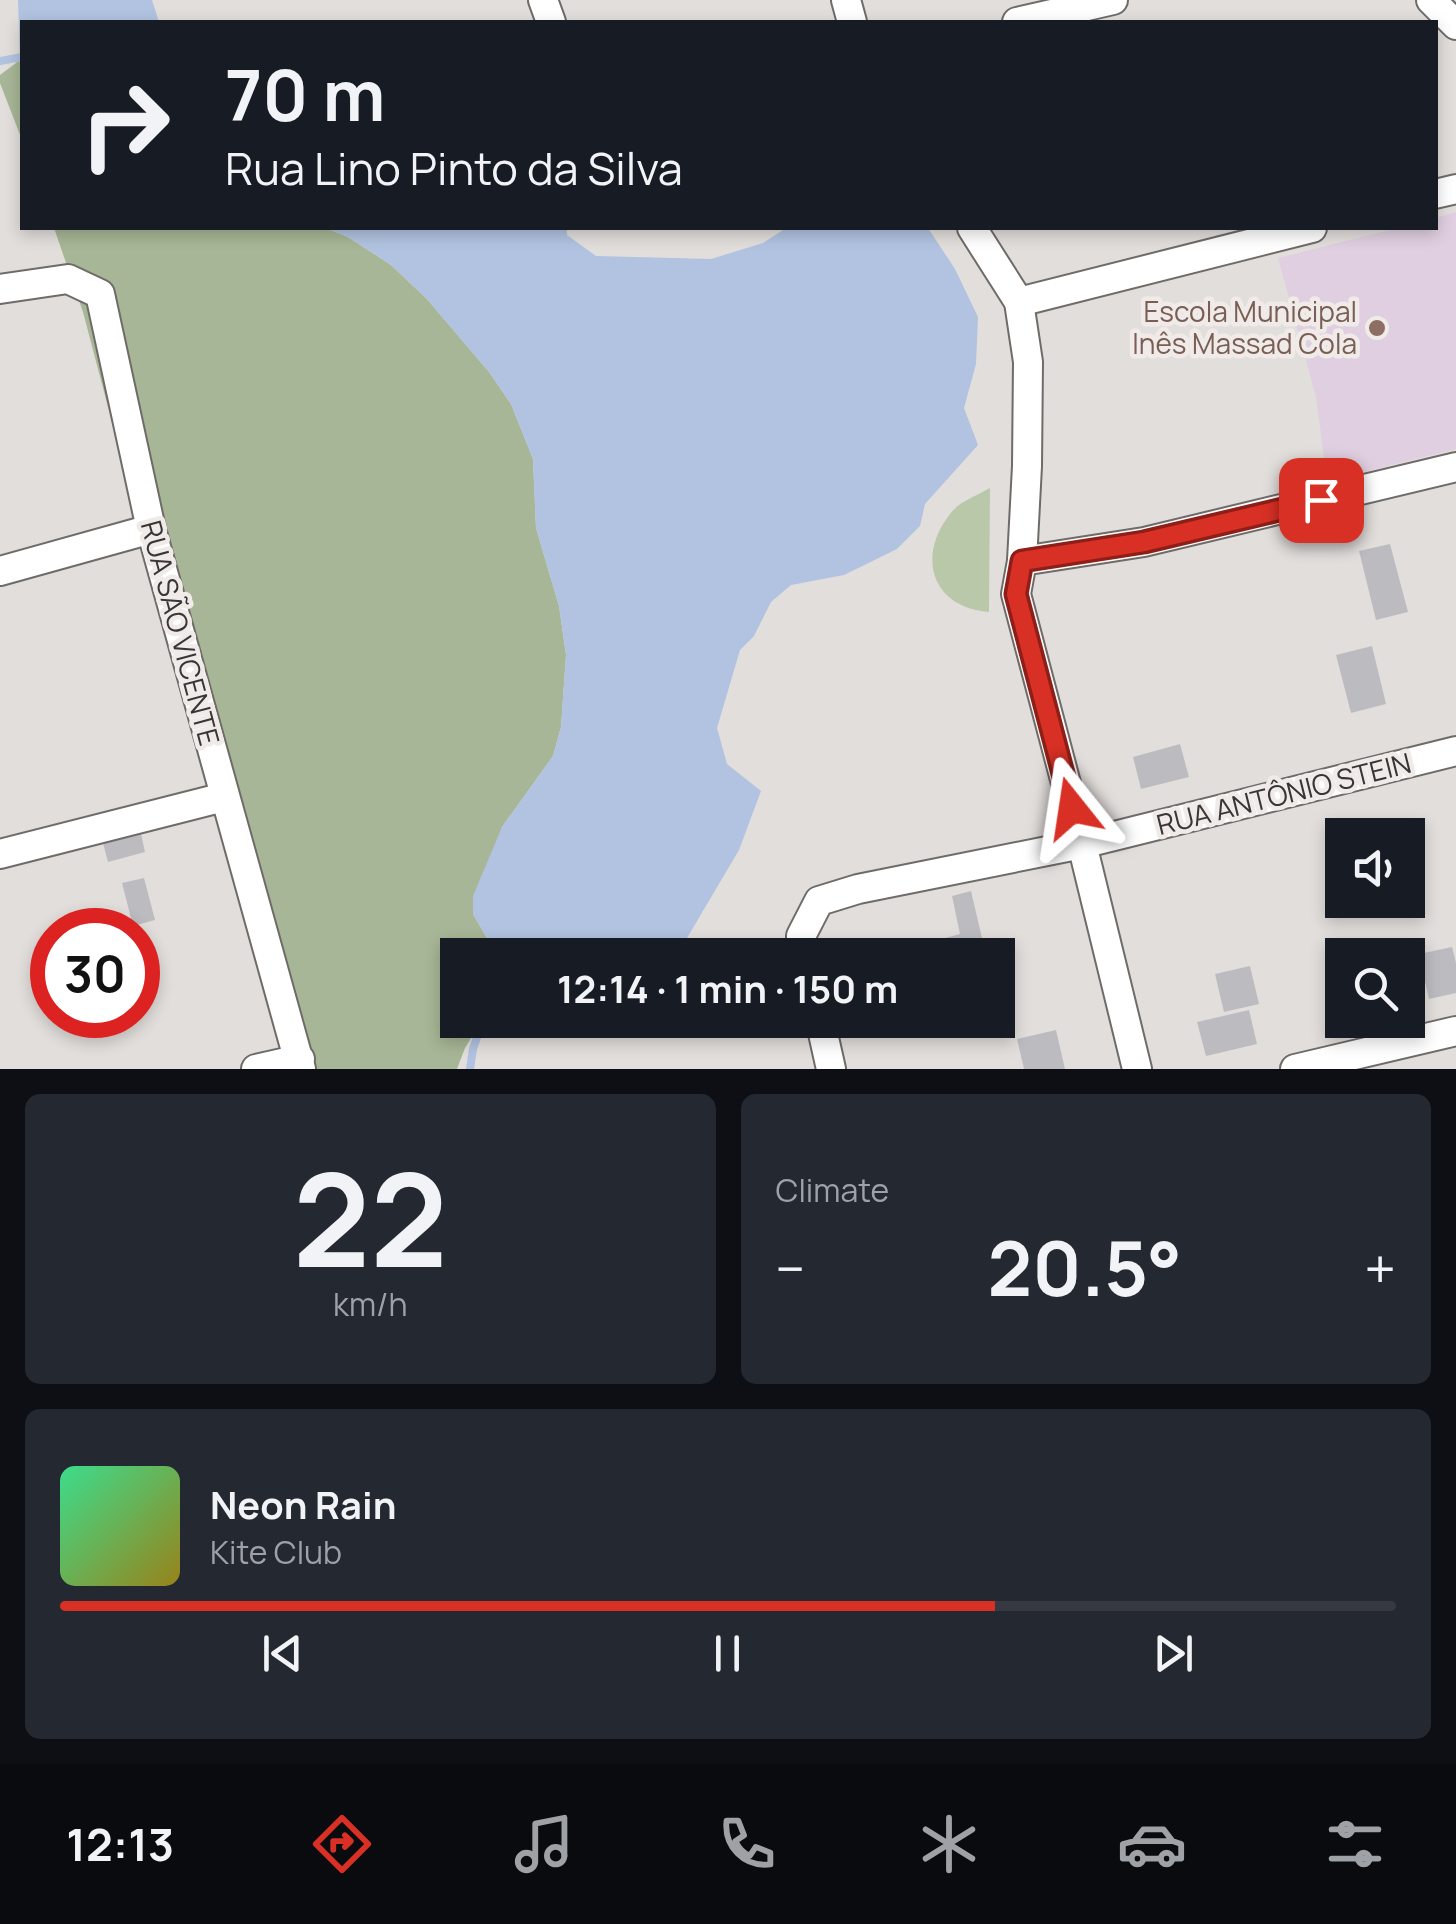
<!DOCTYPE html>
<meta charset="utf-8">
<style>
body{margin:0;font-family:Manrope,sans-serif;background:#242831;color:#f1f3f6;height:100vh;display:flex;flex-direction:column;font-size:38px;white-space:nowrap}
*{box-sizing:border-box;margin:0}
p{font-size:32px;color:#9ea1a6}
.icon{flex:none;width:55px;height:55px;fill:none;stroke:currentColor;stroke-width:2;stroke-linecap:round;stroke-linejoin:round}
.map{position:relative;height:1069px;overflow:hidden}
.panel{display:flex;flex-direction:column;gap:25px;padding:25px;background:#0d0f14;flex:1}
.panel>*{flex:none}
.hud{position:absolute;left:20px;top:20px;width:1418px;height:210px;border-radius:0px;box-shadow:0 5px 15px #0003;background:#171b24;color:#f1f3f6;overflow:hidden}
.controls{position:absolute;left:1325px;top:818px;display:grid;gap:20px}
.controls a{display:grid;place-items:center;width:100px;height:100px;border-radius:0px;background:#171b24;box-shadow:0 5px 15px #0003;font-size:50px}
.speed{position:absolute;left:30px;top:908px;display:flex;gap:20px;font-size:50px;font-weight:700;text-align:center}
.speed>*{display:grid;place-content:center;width:130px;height:130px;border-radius:50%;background:#171b24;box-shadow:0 5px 15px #0003;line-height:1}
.speed .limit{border:15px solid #d22;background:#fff;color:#111}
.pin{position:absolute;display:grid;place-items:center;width:85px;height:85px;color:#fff;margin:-42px;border-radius:20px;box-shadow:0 5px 15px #0006}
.me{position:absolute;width:110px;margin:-55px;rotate:345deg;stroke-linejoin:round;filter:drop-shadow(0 0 8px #0008)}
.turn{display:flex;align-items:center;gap:35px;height:210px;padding:0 40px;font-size:45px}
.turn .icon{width:130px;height:130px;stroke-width:2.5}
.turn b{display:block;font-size:70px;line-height:85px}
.big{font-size:75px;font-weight:700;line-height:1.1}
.panel .widget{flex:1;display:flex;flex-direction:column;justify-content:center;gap:15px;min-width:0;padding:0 35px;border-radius:15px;background:#242831}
.panel .dial{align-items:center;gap:0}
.dial b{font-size:130px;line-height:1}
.song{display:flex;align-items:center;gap:30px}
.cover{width:120px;height:120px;border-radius:15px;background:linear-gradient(135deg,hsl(150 70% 55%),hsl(50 70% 35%))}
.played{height:10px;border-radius:5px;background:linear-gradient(90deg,#d93025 70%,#363941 70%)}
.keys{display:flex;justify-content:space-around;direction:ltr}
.heat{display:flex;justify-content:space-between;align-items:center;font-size:55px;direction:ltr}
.panel .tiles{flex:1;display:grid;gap:25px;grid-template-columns:1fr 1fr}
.widget:last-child{grid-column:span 2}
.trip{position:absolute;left:440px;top:938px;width:575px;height:100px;border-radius:0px;background:#171b24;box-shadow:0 5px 15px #0003;font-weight:700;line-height:100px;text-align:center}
.tabs{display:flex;height:160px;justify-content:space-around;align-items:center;background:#090b0e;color:#9ea1a6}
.tabs .icon{width:70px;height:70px}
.tabs .current{color:#d93025}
.tabs b{font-size:45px;color:#f1f3f6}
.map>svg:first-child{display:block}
</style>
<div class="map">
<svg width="1456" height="1069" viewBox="0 0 1456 1069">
<rect width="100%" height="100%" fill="#e2dedc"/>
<polygon fill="#e0cfe0" points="1456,212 1456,449 1327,481 1316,397 1278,258 1398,228 1435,228 1435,218"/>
<path fill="#bac8aa" d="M990,488L989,612C932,608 916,557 950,514C958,502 978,495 990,488Z"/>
<g fill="#a7b696">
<polygon points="20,60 22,63 22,140 0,83 0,75"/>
<polygon points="54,228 326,228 348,237 391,265 427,299 489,372 511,404 533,459 536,528 559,606 566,655 561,727 553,756 502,827 473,914 497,955 458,955 458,1020 482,1020 465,1048 457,1069 304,1069 164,620 83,312"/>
</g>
<g fill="#b1c3e1">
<polygon points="18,0 152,0 159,22 22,22 22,63 20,60"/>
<polygon points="326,228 567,228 567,235 596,256 711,259 763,243 786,228 928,228 955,269 978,317 976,364 964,408 978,445 925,504 920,526 897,549 844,575 791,585 771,602 754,636 740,650 717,728 727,764 761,791 739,850 677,955 497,955 473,914 473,896 502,827 553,756 561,727 566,654 559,606 536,528 533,459 511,404 489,372 427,299 391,265 348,237"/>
</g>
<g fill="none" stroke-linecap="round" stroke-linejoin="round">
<g stroke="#b1c3e1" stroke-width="8">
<polyline points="0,61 22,57"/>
<polyline points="470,1069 473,1049 483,1020"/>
</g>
</g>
<g fill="#bcbcc0">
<polygon points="1390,544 1408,612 1376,620 1359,551"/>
<polygon points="1372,646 1386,704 1351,713 1336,655"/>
<polygon points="1180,744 1189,777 1141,789 1133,757"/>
<polygon points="141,834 145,852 108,862 103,843"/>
<polygon points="144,878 155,920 133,926 122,883"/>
<polygon points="971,891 986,955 949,955 945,938 960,934 952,896"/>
<polygon points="1452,947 1456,963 1456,993 1429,999 1419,954"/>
<polygon points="1408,948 1421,998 1408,1001 1408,955 1395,954 1408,951"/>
<polygon points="1250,966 1259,1004 1224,1012 1215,974"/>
<polygon points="1249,1010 1257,1044 1206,1056 1197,1022"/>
<polygon points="1056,1030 1065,1069 1024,1069 1017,1039"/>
</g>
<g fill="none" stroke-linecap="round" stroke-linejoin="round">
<defs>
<g id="minor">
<polyline points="543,0 551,22"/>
<polyline points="846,0 852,22"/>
<polyline points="1431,0 1456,25"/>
<polyline points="1017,22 1113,0"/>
<polyline points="1435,194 1456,189"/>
<polyline points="972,228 1019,302 1028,362 1027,466 1022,561 1016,594 1082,844 1137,1069"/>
<polyline points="0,289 68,279 100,294 151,529 301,1069"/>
<polyline points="1019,302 1312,228"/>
<polyline points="1022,561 1144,542 1456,467"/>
<polyline points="0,571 151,529"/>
<polyline points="0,854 224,797"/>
<polyline points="805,955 801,936 819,901 858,889 1082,844 1456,751"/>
<polyline points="820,1020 831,1069"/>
<polyline points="256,1069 300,1059"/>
<polyline points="1295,1069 1456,1031"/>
</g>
</defs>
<use href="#minor" stroke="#6f6b69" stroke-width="32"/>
<use href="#minor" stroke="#fff" stroke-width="28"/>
</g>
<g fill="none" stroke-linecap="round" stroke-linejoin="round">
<defs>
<polyline id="route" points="1072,808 1016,594 1022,561 1144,542 1321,500"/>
</defs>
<use href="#route" stroke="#8d1f18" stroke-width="25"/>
<use href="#route" stroke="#d93025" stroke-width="18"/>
</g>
<circle fill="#8d6e63" stroke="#f0ebe9" stroke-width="4" cx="1377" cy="328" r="10"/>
<g text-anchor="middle" stroke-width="9" stroke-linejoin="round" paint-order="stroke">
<g font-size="28" fill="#785e54" stroke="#f0ebe9" text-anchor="end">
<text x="1357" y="322">Escola Municipal<tspan x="1357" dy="32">Inês Massad Cola</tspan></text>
</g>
<g font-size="28" fill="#383635" stroke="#f0ebe9">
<text transform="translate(180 633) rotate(75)" y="10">RUA SÃO VICENTE</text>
<text transform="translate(1284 794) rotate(-14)" y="10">RUA ANTÔNIO STEIN</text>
</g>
</g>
</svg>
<div class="controls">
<a><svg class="icon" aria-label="sound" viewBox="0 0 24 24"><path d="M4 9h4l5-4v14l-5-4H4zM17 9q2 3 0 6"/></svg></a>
<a><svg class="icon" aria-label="search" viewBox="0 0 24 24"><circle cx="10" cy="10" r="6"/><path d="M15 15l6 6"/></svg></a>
</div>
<div class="speed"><div class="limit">30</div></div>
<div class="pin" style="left:1321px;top:500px;background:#d93025"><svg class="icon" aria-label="arrive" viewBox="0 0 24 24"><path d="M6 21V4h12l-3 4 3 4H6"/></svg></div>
<svg class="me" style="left:1072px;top:808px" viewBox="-20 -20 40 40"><path d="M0-17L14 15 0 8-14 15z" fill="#d93025" stroke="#fff" stroke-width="4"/></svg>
<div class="trip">12:14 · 1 min · 150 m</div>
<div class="hud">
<div class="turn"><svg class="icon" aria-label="right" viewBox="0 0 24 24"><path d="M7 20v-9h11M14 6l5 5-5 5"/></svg><div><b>70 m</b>Rua Lino Pinto da Silva</div></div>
</div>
</div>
<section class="panel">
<div class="tiles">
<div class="widget dial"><b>22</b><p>km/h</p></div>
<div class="widget"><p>Climate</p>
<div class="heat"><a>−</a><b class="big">20.5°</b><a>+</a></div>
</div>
<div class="widget">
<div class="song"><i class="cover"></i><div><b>Neon Rain</b><p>Kite Club</p></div></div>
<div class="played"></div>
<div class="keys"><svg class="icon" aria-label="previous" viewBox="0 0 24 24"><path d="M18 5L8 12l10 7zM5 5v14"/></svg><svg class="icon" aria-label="pause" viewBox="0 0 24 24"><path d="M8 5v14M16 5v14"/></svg><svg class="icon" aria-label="next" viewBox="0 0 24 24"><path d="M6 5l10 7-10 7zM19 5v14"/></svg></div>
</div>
</div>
</section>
<nav class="tabs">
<b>12:13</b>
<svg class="icon current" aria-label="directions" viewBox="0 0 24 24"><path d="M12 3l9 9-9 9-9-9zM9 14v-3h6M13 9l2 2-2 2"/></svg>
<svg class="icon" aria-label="music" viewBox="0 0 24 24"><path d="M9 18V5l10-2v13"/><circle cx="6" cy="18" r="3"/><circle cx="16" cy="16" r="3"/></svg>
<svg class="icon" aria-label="phone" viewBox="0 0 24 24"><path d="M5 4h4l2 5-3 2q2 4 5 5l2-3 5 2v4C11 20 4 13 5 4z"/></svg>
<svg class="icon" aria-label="climate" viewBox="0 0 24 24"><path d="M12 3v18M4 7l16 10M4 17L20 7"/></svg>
<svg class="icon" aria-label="car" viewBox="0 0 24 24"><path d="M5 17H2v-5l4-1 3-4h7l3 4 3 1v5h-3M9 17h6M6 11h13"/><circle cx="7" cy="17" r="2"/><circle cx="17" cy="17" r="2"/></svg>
<svg class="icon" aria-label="filters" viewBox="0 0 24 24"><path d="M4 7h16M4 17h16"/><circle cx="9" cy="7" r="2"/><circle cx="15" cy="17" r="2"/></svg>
</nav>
